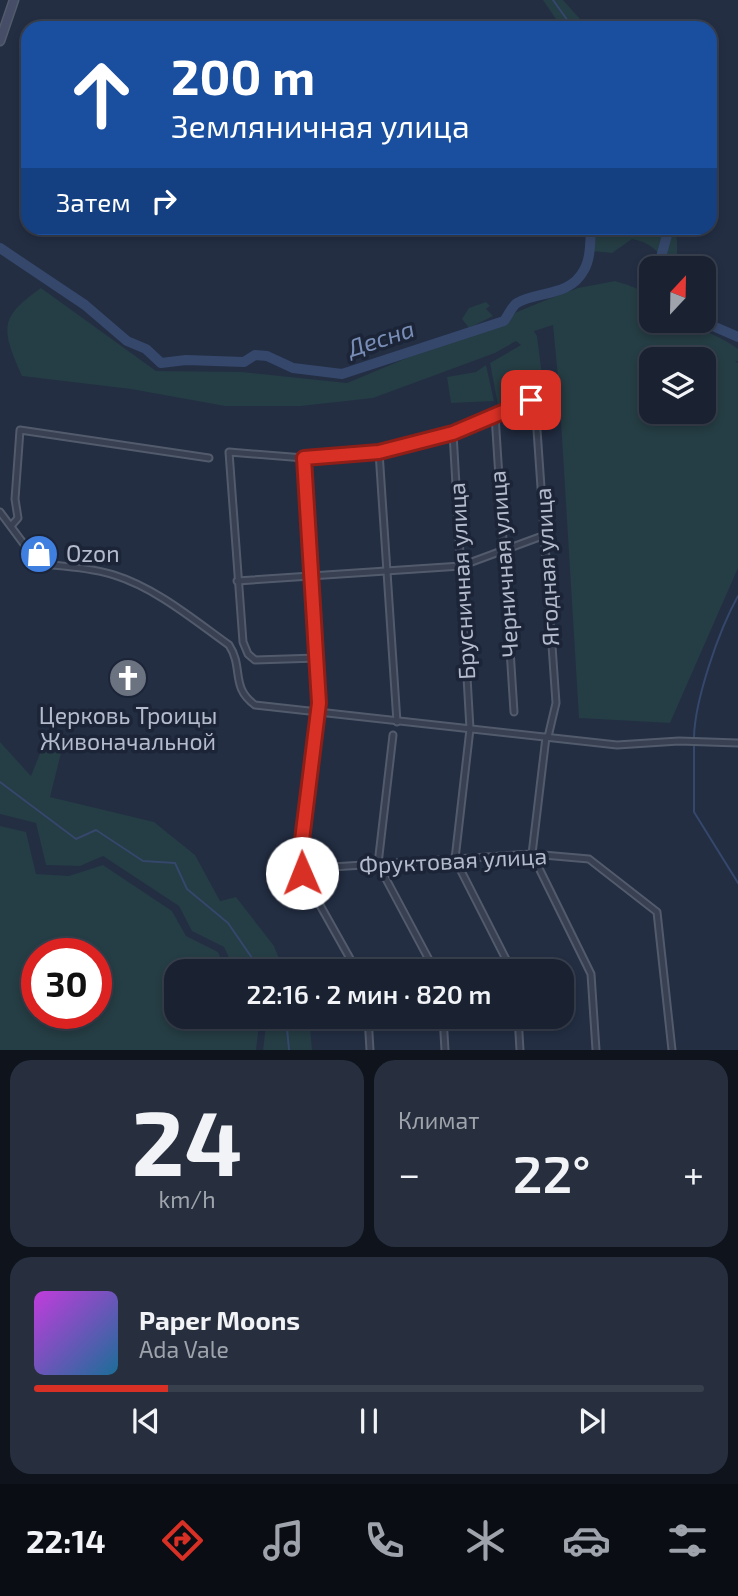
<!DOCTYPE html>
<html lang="ru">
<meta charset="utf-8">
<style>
body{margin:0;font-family:"Exo 2",sans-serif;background:#272f3e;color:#f1f3f6;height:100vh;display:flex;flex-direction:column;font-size:26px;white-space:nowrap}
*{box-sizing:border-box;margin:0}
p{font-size:23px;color:#9fa4ac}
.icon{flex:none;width:38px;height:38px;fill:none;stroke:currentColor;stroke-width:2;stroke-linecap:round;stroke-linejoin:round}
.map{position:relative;height:1050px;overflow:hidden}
.side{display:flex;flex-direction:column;gap:10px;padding:10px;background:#0e131c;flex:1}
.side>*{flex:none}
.banner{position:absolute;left:21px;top:21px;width:696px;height:214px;border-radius:21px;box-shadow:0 4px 10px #0003,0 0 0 2px #383f4d;background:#1a4fa0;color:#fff;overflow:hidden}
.needle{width:46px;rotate:22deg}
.buttons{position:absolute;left:639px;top:256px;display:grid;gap:14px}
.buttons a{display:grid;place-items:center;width:77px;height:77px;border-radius:14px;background:#1a2232;box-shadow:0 4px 10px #0003,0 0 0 2px #383f4d;font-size:35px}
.speed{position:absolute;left:21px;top:938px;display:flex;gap:14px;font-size:35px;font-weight:700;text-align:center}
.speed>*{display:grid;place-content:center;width:91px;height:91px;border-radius:50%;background:#1a2232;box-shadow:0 4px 10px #0003,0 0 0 2px #383f4d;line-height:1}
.speed .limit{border:10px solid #d22;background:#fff;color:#111}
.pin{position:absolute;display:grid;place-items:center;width:60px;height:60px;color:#fff;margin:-30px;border-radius:14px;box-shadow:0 4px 10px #0006}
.me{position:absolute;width:77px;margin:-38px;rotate:359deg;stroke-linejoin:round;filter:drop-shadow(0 0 5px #0008)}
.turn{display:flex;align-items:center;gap:24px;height:147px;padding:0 35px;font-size:32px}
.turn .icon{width:91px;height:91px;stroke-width:2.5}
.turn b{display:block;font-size:49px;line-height:60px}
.then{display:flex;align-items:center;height:66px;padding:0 35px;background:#0003;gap:14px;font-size:26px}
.big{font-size:52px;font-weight:600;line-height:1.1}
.side .widget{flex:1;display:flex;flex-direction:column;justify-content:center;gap:10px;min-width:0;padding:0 24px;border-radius:21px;background:#272f3e}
.side .dial{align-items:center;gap:0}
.dial b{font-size:91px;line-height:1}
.song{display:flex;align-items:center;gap:21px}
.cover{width:84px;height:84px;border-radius:10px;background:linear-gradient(135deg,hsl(290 70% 55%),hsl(200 70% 35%))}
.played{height:7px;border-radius:4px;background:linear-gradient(90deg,#d93025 20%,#383f4d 20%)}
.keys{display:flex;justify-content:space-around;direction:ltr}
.heat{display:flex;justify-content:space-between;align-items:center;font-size:38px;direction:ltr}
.side .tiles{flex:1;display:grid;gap:10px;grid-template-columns:1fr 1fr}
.widget:last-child{grid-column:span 2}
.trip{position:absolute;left:164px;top:959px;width:410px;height:70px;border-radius:21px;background:#1a2232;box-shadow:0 4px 10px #0003,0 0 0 2px #383f4d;font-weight:600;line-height:70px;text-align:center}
.menu{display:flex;height:112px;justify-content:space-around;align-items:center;background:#0a0e14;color:#9fa4ac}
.menu .icon{width:49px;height:49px}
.menu .active{color:#d93025}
.menu b{font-size:32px;color:#f1f3f6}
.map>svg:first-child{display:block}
</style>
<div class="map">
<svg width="738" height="1050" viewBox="0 0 738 1050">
<rect width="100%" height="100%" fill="#232e43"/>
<g fill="#253d44" fill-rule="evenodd">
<polygon points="543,0 563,0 588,28 562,28"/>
<path d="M594,228H673L677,240V268H665C661,250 648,242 632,239L612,253L592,251Z"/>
<path d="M615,281C641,289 651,291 651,320C679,320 715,332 738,349V361H735L738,363V568L670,723L579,718L559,388L553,325L534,331L537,336L544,391L499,411L490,363L521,345L516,341L495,353L373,398L301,406H225L131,389L22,376C0,327 0,317 41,288L156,371L242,372L347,383L541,302L578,288ZM651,359H704V411H651Z"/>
<polygon points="486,302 490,306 486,309 493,316 469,328 462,319 469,308"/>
<polygon points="486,365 494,401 451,403 447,377 476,372"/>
<polygon points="0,742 31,776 43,746 61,753 50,797 154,822 195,855 220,901 236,897 274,946 284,971 235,971 224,947 192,931 179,906 103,856 80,866 46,865 36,823 0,814"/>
<path d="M0,826L26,832L36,874L69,876L103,865L172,911L186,936L218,952L226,971H177V1017H260L256,1050H0ZM37,954H96V1013H37Z"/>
<polygon points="267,1017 309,1017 312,1050 263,1050"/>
</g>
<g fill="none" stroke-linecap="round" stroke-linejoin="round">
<g stroke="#35476b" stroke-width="2">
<polyline points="553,0 573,28"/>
<path d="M694,737C695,699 719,630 738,596"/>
<polyline points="694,746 694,812 738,883"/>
<polyline points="0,782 76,839 96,830 143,861 175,863 187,889 228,923 261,971"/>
<polyline points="286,1017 289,1050"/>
</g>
<g stroke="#35476b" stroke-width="10">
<path d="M0,248L85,305L127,341L146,349L161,363L186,360L244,362L255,355L267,356L293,368L342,374L504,321C508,316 512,306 517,303C537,291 570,297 584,270C591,258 590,241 591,228"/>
<polyline points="663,268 661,257 669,228"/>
<polyline points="699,320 738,337"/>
</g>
<defs>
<g id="street">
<polyline points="495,415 514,712"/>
<polyline points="453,433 470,729 455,859 512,971"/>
<polyline points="379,452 397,722"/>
<polyline points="304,458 319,703 301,863 302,873 357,971"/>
<path d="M0,512L38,563C63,567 90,567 114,575C156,588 194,620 229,645C244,668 230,687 255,705L617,745L679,741L738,743"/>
<polyline points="11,526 18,518 15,499 20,430 209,458"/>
<polyline points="237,581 461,566 545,535"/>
<polyline points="317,658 255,660 248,654 243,642 229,452 304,458 379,452 453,433 535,401 556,703 548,737"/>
<polyline points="393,735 378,864 435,971"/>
<polyline points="546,737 532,854 591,974 596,1050"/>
<polyline points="301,869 532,854 589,859 657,912 672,1050"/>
<polyline points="368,1017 370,1050"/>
<polyline points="443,1017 445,1050"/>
<polyline points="518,1017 520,1050"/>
</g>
<polyline id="secondary" points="0,41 14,0"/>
</defs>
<use href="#street" stroke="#525b6c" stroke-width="9"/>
<use href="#secondary" stroke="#525b6c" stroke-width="11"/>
<use href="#street" stroke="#384052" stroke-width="5"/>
<use href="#secondary" stroke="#454e66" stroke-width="8"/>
</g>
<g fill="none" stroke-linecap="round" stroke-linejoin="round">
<defs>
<polyline id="route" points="302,873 302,840 319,703 304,458 379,452 453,433 531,400"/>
</defs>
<use href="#route" stroke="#8d1f18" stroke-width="18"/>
<use href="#route" stroke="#d93025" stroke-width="12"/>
</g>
<defs>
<symbol id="shop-disc" viewBox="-11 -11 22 22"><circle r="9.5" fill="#3f7fe0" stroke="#1c2538"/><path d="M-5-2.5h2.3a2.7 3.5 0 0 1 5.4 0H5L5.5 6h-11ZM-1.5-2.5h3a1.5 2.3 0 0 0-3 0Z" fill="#fff"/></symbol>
<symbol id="church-disc" viewBox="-11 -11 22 22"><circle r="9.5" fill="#6b7280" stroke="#1c2538"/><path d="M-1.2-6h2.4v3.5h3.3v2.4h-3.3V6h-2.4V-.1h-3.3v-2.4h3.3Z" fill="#fff"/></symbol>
</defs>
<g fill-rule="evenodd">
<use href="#shop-disc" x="17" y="532" width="44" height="44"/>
<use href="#church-disc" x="106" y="656" width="44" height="44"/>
</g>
<g text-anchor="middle" stroke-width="7" stroke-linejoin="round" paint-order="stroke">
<g font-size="23" fill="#b4bbcc" stroke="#1c2538" text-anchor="start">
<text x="66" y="562">Ozon</text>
<text x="128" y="724" text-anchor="middle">Церковь Троицы<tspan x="128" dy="26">Живоначальной</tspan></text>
</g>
<g font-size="23" fill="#b4bbcc" stroke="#1c2538">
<text transform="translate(504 564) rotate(-94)" y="8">Черничная улица</text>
<text transform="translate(547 567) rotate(-93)" y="8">Ягодная улица</text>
<text transform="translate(462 581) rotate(-93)" y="8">Брусничная улица</text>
<text transform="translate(453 861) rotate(-3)" y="8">Фруктовая улица</text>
</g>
<g font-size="24" font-style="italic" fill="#798eb7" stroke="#1c2538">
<text transform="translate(381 339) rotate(-18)" y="8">Десна</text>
</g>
</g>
</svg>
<div class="buttons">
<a><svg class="needle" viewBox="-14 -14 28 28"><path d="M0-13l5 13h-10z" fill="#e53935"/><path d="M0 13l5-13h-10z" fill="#9fa4ac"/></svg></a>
<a><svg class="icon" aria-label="layers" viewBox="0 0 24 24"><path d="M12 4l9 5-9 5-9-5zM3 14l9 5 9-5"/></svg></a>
</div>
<div class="speed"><div class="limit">30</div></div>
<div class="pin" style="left:531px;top:400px;background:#d93025"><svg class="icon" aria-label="arrive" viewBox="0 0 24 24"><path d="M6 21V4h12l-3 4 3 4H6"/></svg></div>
<svg class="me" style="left:302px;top:873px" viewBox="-20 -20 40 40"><circle r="19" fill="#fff"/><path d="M0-13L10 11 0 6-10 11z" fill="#d93025"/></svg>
<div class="trip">22:16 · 2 мин · 820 m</div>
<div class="banner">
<div class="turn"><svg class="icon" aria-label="ahead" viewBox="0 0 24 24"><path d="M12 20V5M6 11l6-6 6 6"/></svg><div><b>200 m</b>Земляничная улица</div></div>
<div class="then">Затем<svg class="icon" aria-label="right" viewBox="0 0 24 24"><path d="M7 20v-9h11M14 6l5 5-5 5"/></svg></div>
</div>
</div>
<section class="side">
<div class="tiles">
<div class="widget dial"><b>24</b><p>km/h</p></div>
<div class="widget"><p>Климат</p>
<div class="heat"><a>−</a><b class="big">22°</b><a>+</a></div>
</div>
<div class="widget">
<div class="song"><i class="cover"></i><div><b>Paper Moons</b><p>Ada Vale</p></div></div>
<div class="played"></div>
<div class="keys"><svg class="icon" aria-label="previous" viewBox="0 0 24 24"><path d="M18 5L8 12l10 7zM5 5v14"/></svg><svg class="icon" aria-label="pause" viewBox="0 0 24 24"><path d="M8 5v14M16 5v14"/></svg><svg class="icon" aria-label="next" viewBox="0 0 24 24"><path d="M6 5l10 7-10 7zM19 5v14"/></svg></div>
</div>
</div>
</section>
<nav class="menu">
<b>22:14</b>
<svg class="icon active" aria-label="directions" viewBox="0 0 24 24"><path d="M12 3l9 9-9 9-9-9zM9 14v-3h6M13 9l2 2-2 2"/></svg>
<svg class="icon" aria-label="music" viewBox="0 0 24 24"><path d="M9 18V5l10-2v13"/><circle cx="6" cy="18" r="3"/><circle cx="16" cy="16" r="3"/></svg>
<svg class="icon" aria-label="phone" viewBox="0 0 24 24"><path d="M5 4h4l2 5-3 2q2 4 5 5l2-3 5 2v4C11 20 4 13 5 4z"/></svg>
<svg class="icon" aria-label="climate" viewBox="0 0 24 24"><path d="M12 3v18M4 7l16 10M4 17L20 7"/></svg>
<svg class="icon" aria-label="car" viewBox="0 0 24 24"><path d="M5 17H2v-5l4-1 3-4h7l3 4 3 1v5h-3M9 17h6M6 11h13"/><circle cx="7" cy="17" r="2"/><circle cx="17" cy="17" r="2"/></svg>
<svg class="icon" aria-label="filters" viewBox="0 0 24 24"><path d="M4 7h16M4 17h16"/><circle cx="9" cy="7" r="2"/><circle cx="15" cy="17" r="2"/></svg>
</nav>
